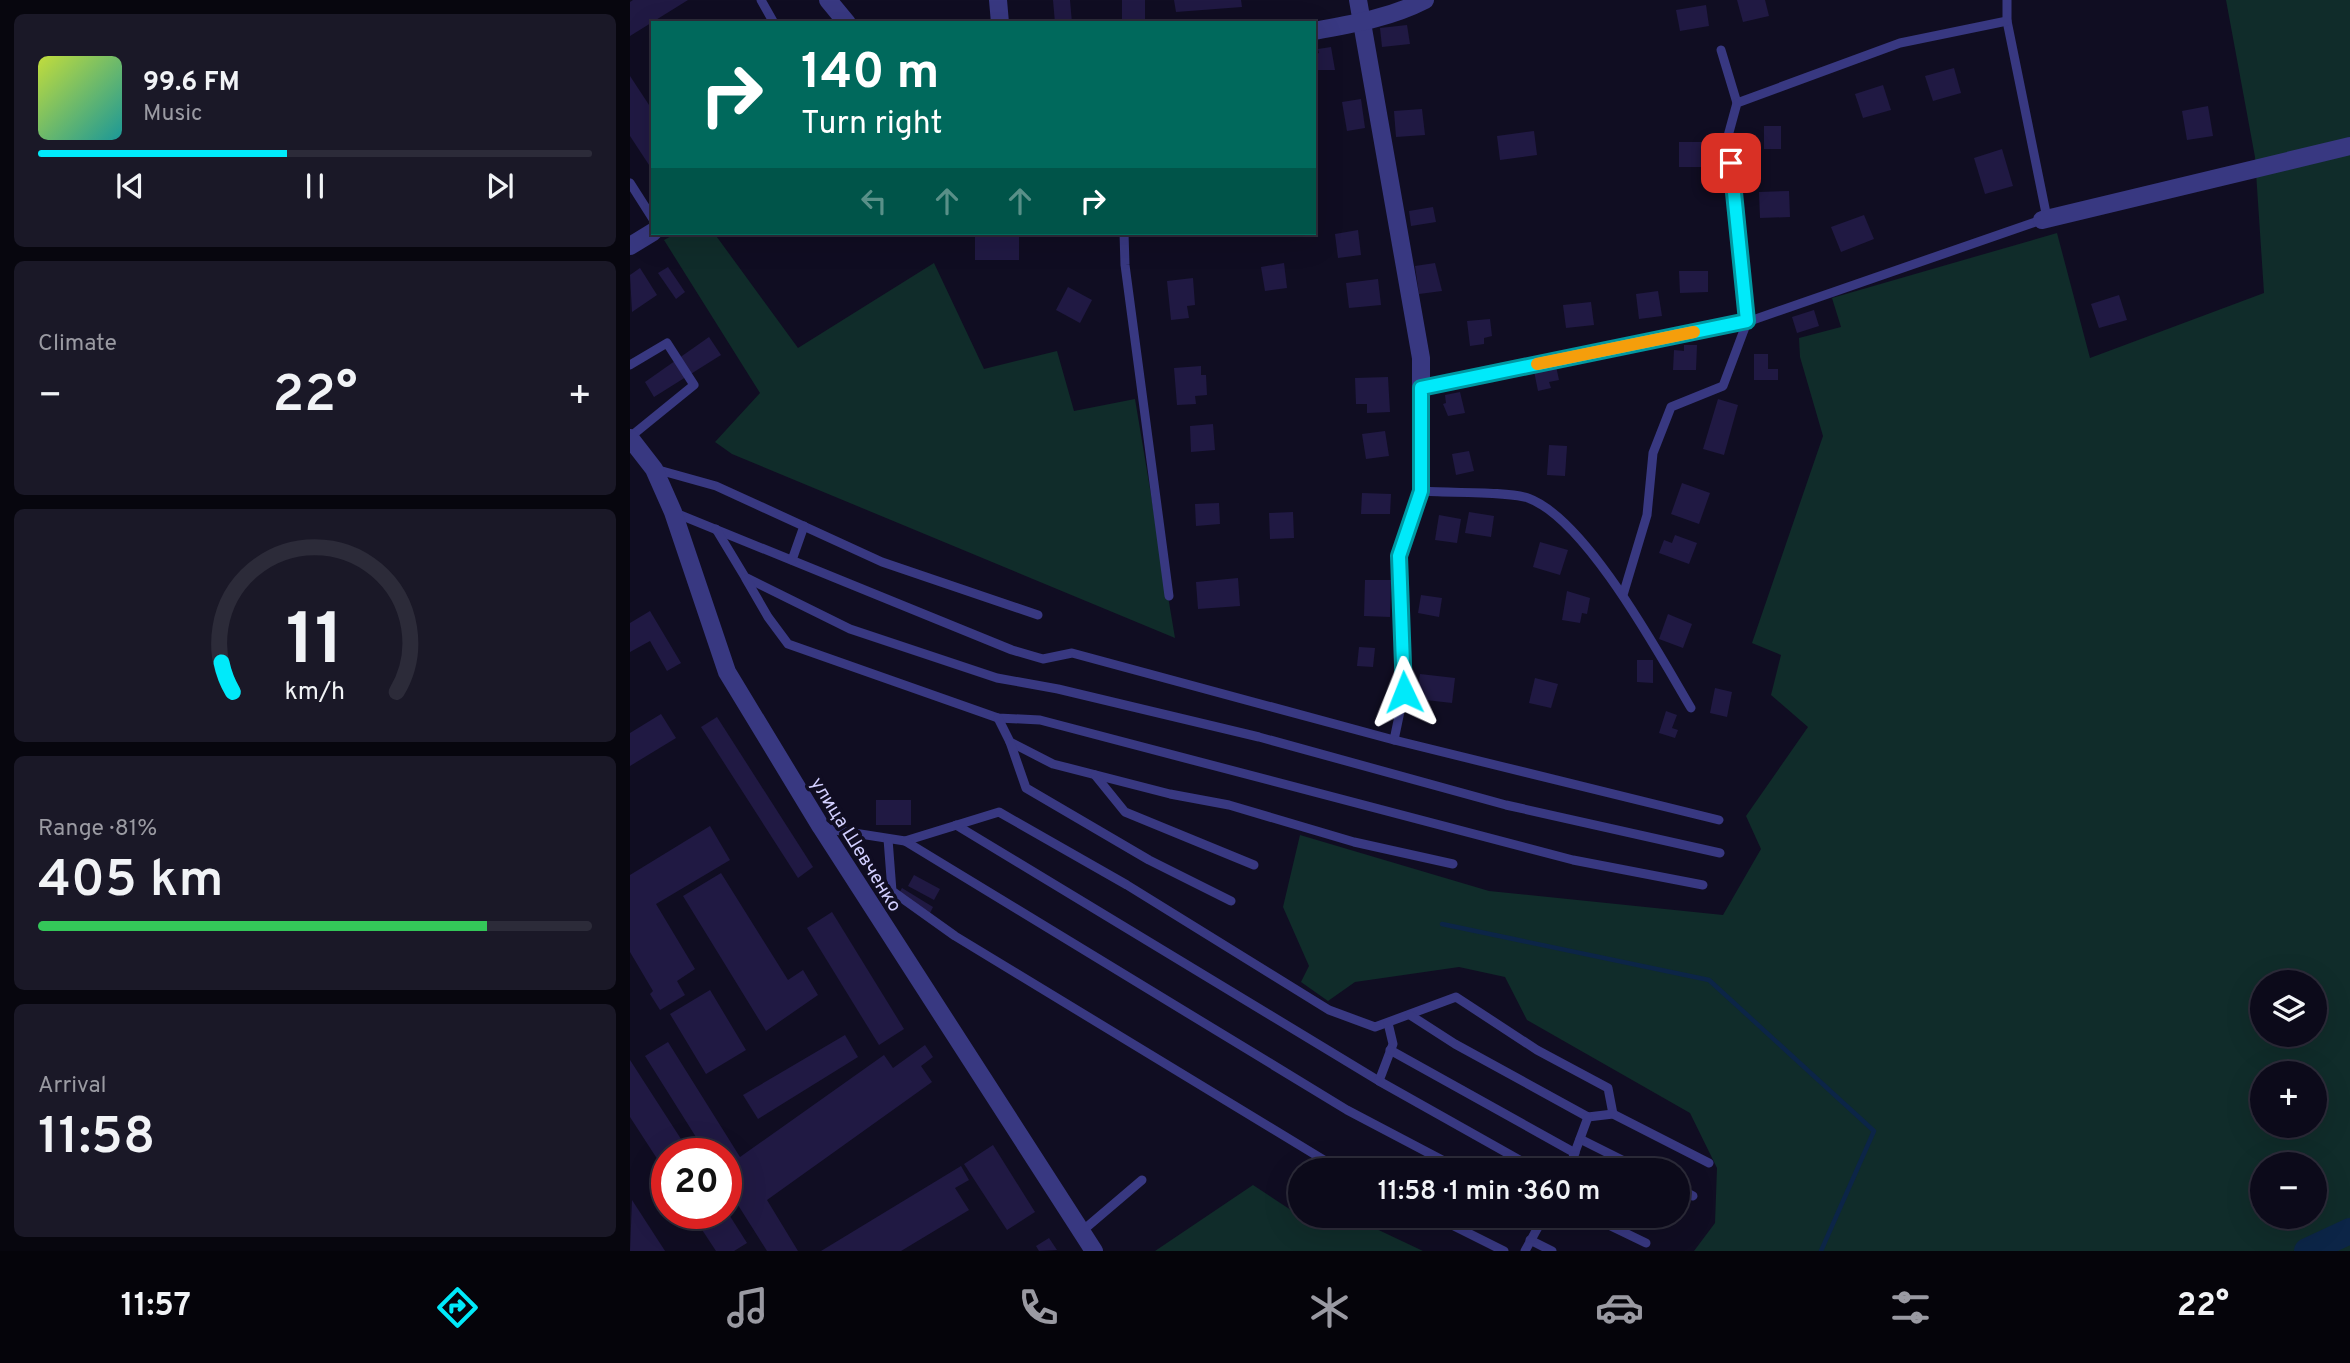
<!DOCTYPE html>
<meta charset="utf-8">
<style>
body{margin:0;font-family:Overpass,sans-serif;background:#1a1827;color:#f1f3f6;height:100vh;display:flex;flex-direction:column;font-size:26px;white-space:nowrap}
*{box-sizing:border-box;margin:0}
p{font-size:23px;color:#9a9aa2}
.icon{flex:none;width:38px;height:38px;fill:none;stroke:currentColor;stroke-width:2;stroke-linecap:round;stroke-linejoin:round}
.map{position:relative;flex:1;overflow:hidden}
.sheet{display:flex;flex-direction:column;gap:14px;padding:14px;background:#07060e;width:630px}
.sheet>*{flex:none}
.top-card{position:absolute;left:21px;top:21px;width:665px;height:214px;border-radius:0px;box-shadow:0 7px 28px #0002,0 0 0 2px #2c2b39;background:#00695c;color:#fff;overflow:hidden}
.tools{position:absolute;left:1620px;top:970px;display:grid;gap:14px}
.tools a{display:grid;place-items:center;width:77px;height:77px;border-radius:50%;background:#0c0a1a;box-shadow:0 7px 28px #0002,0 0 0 2px #2c2b39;font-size:35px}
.speed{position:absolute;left:21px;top:1138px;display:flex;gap:14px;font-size:35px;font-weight:700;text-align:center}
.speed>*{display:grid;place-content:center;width:91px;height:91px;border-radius:50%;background:#0c0a1a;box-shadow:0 7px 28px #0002,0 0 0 2px #2c2b39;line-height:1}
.speed .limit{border:10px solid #d22;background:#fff;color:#111}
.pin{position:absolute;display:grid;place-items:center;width:60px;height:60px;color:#fff;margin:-30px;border-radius:14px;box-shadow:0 4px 10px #0006}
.me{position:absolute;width:77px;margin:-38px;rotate:358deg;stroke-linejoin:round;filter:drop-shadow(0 0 5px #0008)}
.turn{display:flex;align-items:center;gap:24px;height:147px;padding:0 35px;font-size:32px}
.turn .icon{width:91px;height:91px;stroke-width:2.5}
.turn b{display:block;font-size:49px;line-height:60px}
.lanes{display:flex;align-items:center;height:66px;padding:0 35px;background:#0003;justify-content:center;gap:35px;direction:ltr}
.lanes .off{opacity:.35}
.big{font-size:52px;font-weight:600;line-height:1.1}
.sheet .card{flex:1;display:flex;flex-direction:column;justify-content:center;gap:10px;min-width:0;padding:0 24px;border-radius:10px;background:#1a1827}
.sheet .dial{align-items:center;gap:0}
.dial svg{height:182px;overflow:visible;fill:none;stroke:#2c2b39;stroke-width:7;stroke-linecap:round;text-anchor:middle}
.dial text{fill:#f1f3f6;stroke:none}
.song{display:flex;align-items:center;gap:21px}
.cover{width:84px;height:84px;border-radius:10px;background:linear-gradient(135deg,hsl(70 70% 55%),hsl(180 70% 35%))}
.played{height:7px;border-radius:4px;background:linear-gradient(90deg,#00eafa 45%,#2c2b39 45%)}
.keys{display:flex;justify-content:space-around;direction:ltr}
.heat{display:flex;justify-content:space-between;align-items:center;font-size:38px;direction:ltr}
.charge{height:10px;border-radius:5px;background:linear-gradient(90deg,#34c759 81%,#2c2b39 0)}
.trip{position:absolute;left:658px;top:1158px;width:402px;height:70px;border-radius:35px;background:#0c0a1a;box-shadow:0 7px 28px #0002,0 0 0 2px #2c2b39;font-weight:600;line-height:70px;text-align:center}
.tabs{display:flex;height:112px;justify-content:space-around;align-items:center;background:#05040a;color:#9a9aa2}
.tabs .icon{width:49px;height:49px}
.tabs .selected{color:#00eafa}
.tabs b{font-size:32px;color:#f1f3f6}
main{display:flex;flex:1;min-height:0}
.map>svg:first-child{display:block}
</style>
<main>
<section class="sheet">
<div class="card">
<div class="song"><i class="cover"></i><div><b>99.6 FM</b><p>Music</p></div></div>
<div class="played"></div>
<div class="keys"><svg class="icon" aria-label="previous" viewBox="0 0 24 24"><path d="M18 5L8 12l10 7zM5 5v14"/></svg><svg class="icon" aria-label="pause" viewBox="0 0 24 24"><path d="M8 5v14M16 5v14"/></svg><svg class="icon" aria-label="next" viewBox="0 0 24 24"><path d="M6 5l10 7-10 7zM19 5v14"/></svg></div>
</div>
<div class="card"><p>Climate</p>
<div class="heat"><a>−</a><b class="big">22°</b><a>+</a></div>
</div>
<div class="card dial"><svg viewBox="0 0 100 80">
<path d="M14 69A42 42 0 1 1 86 69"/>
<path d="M14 69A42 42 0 0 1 9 56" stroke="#00eafa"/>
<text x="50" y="56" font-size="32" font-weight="700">11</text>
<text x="50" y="72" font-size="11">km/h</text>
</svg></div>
<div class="card"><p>Range · 81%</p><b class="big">405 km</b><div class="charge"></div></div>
<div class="card"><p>Arrival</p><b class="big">11:58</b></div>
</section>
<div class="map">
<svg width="1720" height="1251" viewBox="0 0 1720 1251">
<rect width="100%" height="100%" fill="#100d22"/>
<g fill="#102c2a" fill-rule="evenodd">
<path d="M1596,0H1720V1251H1064L1085,1223L1087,1168L1060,1113L897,1020L875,977L829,967L725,982L698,1001L671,982L679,966L653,907L670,835L859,891L1093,915L1131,849L1116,816L1178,727L1141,695L1151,655L1122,643L1193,436L1170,357L1169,338L1211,327L1202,298L1427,233L1460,358L1634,293L1625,157ZM1633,982H1685V1034H1633ZM1633,1073H1685V1125H1633ZM1633,1164H1685V1216H1633Z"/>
<polygon points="47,233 84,233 168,348 304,263 354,369 427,351 444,411 505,399 545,638 102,454 85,442 130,393 34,240"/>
<polygon points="623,1185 670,1216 719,1216 793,1251 525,1251"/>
</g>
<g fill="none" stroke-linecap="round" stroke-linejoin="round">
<polyline stroke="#0c2547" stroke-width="4.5" points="812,924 1079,980 1244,1131 1191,1251"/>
<polyline stroke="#0c2547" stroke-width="26" points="1677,1251 1720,1231"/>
</g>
<g fill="#201943">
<polygon points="3,0 58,0 0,36 0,2"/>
<polygon points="423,0 440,0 442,23 425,23"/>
<polygon points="492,0 515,0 515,22 492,21"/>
<polygon points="544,0 611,0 612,7 546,12"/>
<polygon points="1107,0 1135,0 1139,16 1113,22"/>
<polygon points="1076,5 1079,26 1050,31 1046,10"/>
<polygon points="777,25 780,44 752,47 750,28"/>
<polygon points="701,47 705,70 684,70 684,54 689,53 688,49"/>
<polygon points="1324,68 1331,93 1303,101 1295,76"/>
<polygon points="0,76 23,111 23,171 0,136"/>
<polygon points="1253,85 1261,110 1233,118 1225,94"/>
<polygon points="731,99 735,128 717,131 712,102"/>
<polygon points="1578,106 1583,136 1557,140 1552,111"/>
<polygon points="792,109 795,135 766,137 764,111"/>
<rect x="1134" y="126" width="17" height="23"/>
<polygon points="904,131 907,155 870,160 867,136"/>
<rect x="1049" y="142" width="23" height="25"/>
<polygon points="1372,149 1383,186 1355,194 1344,158"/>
<polygon points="1159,191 1160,217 1130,218 1129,192"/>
<polygon points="803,207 806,222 781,226 779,211"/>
<polygon points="1234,215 1244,239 1211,252 1201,227"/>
<polygon points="728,230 731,255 708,258 705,234"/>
<rect x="345" y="237" width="44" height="23"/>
<polygon points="654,263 657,288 635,291 631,267"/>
<polygon points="805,263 812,291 789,294 785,266"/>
<polygon points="38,267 55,292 46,299 28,273"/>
<polygon points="10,268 27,295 2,312 0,275"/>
<polygon points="1049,271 1078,271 1078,292 1050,293"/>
<polygon points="563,278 565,305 557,306 559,318 541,320 537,281"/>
<polygon points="748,279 751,305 719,308 716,283"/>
<polygon points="438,287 462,300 450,323 426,310"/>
<polygon points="1028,291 1032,316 1009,319 1006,294"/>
<polygon points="1489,295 1497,320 1469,328 1461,304"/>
<polygon points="961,302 964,325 936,328 933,305"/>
<polygon points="1184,310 1189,326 1167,333 1162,317"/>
<polygon points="860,319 862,336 854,338 854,344 840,346 837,321"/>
<polygon points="79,337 91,355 24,397 15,382"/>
<polygon points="1054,345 1067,345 1066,370 1043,370 1044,350 1054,351"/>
<polygon points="1124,354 1138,354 1138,369 1148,369 1148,380 1124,380"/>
<polygon points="571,366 571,375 576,375 577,395 565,396 566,404 547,405 544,368"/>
<polygon points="926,366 929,380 919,382 921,388 908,391 904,371"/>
<polygon points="758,377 760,412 737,413 737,404 726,404 725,378"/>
<polygon points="830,392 835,413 818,416 813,404 816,403 815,395"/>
<polygon points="1088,399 1108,405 1094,455 1073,449"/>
<polygon points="583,424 585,450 561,452 560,426"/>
<polygon points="755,431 759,456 736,459 732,434"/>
<polygon points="919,445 937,446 935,476 917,475"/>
<polygon points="839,451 844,471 826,475 822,454"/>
<polygon points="1052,483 1080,493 1069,524 1041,514"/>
<polygon points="732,493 761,494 760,514 731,514"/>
<polygon points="589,503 590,524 566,526 565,504"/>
<polygon points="663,512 664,538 640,539 639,513"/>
<polygon points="839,512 864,516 861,537 835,533"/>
<polygon points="809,515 831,519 827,543 805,540"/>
<polygon points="1045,535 1067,543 1059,564 1029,553 1034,540 1042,543"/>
<polygon points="910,542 938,550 930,575 903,567"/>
<polygon points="608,578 610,606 568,609 566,582"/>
<polygon points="735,580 761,580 760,617 734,616"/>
<polygon points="937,591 960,598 957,614 952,613 950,623 932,620"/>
<polygon points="791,595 812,598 809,617 788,613"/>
<polygon points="20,611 51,663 37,671 20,641 0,652 0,623"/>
<polygon points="1038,614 1062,624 1053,648 1029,639"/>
<polygon points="729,647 745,648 743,667 727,666"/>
<polygon points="1007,660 1023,660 1023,683 1007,682"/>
<polygon points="790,674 825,678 822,703 787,699"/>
<polygon points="905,678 928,684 921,708 899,703"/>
<polygon points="1085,688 1102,692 1097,717 1080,713"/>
<polygon points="1036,711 1047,715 1042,728 1048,730 1045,738 1029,733"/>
<polygon points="31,714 46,738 0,766 0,733"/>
<polygon points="87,717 183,867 168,878 71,727"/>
<rect x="246" y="800" width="35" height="25"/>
<polygon points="80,826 100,860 26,904 65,969 47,981 55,995 30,1010 20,994 23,991 0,952 0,875"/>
<polygon points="91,873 158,980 173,970 188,995 136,1031 53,896"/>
<polygon points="284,875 310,889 304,900 278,886"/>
<polygon points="272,888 303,907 299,915 268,895"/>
<polygon points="202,912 274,1029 249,1045 177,928"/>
<polygon points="80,990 116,1050 76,1074 40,1014"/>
<polygon points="215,1035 228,1057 128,1119 113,1095"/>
<polygon points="38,1042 110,1157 254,1055 263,1068 295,1045 303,1057 291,1066 302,1082 137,1200 168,1251 137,1251 96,1186 96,1153 76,1153 15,1056"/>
<polygon points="0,1060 60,1153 37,1153 37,1174 0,1117"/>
<polygon points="363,1145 405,1212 377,1230 334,1164"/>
<polygon points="331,1166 339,1180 325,1188 339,1210 271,1251 191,1251"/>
<polygon points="2,1200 35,1251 0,1251"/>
<polygon points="61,1213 98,1213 117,1243 104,1251 86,1251"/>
<polygon points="419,1238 427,1250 409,1251 406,1246"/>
</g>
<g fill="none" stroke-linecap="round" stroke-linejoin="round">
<g stroke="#383881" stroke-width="9">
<polyline points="131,0 144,23"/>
<polyline points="1091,50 1107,103"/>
<polyline points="0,183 23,219"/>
<polyline points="494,233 495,265 539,596"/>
<polyline points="0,365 37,343 64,385 0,437"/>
<polyline points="791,388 1117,322 1417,218 1377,21"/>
<polyline points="25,469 86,486 252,562 408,615"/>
<path d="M43,512L382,650L413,659L442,653L764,740L774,692L769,556L791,491C814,493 880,491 898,498C956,519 1029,654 1061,708"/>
<polyline points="86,529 115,577 220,629 367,678 428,689 629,737 876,805 1090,853"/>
<polyline points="162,560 174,526"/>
<polyline points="116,579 138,617 158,644 368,718 410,720 943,860 1073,885"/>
<polyline points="993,595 1017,515 1023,453 1041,407 1093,386 1117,322 1098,136 1107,103 1270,43 1377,21 1377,0"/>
<polyline points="368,718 380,742 423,764 540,794 599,805 724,842 823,864"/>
<polyline points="764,740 1089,820"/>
<polyline points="380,742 396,788 519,860 601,901"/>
<polyline points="465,775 495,812 624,865"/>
<polyline points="326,825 749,1081"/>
<polyline points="192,828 275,841 369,812 497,885 699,1010 745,1027 826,997 907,1050 978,1088 983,1114"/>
<polyline points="258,839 262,891 325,936 712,1171"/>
<polyline points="275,841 717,1110 833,1171"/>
<polyline points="780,1015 825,1044 958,1117 983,1114 1079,1163"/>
<polyline points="758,1023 763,1044 749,1081 909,1171"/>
<polyline points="760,1050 945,1153"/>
<polyline points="950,1139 1014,1171"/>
<polyline points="938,1171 958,1117"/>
<polyline points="1048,1188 1063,1196"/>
<polyline points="804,1216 874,1251"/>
<polyline points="960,1216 1016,1243"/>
<polyline points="451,1232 512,1180"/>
<polyline points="900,1240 922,1251"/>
<polyline points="895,1251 914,1216"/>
</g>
<g stroke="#383881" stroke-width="18">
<polyline points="198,0 217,23"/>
<polyline points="368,0 370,23"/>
<polyline points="728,0 791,358 791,491"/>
<path d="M684,31C722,24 760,18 795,0"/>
<polyline points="1412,220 1720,146"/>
<polyline points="0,246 23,232"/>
<polyline points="0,438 24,469 43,512 97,672 191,827 464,1251"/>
</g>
</g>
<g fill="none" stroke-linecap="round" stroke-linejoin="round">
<defs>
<polyline id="route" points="774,692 769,556 791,491 791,388 1117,321 1101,163"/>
</defs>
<use href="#route" stroke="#0098a2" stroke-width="18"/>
<use href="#route" stroke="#00eafa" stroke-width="12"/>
<polyline stroke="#f59e0b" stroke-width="12" points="907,364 1064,332"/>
</g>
<g text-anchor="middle" stroke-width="7" stroke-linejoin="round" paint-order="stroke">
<g font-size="19" fill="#d2cfff" stroke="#100d22">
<text transform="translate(227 844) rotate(58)" y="7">улица Шевченко</text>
</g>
</g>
</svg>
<div class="tools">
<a><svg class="icon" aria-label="layers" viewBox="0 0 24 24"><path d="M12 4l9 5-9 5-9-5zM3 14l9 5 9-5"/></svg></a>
<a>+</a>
<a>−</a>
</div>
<div class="speed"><div class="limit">20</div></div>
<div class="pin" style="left:1101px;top:163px;background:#d93025"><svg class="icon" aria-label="arrive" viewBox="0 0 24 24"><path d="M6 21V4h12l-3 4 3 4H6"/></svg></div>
<svg class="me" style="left:774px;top:692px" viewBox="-20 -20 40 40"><path d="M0-17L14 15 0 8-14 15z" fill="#00eafa" stroke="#fff" stroke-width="4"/></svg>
<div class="trip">11:58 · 1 min · 360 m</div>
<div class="top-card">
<div class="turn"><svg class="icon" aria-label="right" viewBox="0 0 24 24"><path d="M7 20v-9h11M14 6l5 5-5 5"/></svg><div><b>140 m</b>Turn right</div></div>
<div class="lanes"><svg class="icon off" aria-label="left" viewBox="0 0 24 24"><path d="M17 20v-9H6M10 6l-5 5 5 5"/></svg><svg class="icon off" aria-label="ahead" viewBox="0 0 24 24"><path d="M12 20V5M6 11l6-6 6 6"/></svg><svg class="icon off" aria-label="ahead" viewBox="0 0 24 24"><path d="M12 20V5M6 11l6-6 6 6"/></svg><svg class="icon" aria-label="right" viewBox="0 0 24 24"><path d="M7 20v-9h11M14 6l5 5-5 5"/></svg></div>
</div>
</div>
</main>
<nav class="tabs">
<b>11:57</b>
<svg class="icon selected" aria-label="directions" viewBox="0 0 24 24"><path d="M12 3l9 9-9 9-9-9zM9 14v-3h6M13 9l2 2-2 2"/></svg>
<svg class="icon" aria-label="music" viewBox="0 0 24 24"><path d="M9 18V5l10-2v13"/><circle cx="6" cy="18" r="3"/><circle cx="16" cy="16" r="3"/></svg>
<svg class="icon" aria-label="phone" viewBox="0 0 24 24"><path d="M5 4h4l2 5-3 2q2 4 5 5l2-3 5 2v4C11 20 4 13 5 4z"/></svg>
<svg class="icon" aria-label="climate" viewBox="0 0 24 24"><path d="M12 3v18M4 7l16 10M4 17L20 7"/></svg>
<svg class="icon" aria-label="car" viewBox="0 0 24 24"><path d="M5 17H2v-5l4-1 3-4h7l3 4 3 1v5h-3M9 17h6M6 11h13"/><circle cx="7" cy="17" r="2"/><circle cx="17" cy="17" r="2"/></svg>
<svg class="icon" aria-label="filters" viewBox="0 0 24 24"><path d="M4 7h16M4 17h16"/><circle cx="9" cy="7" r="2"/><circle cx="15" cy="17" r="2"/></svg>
<b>22°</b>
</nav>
